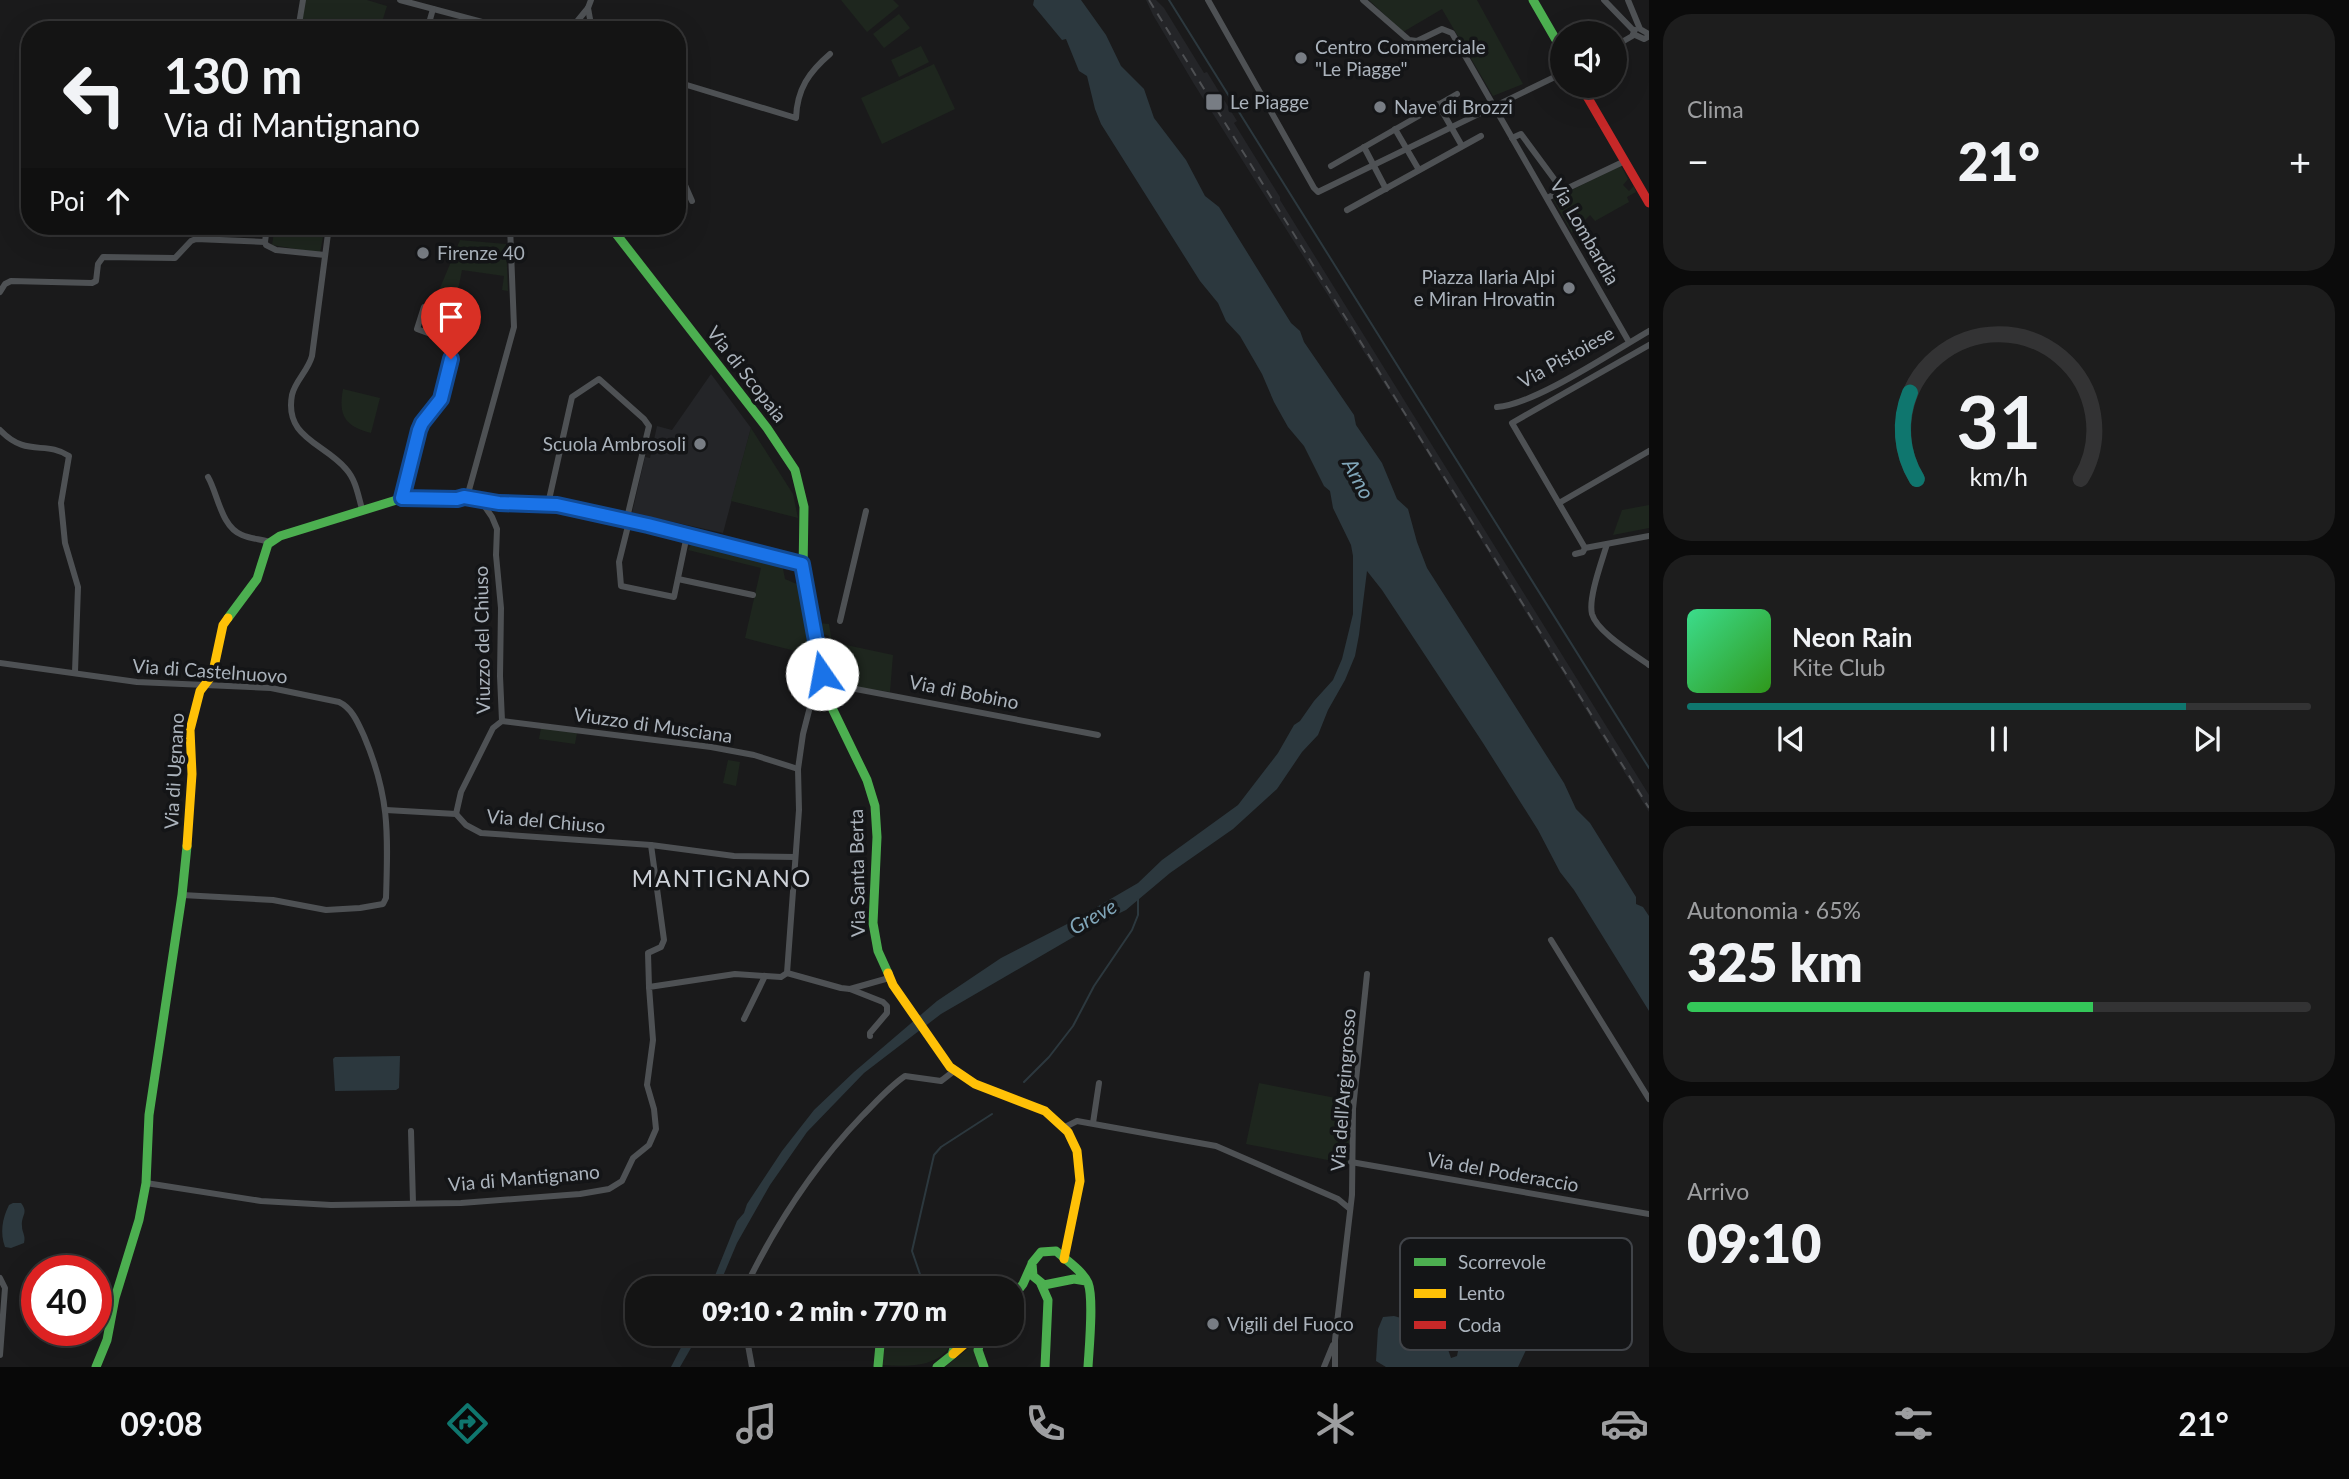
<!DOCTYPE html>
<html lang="it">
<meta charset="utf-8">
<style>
body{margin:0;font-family:Lato,sans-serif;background:#1d1d1d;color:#f1f3f6;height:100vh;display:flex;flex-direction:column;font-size:26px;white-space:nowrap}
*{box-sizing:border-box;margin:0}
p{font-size:23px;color:#9d9ea0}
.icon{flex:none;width:38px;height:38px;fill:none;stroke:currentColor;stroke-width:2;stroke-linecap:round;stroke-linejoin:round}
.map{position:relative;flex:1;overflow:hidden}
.panel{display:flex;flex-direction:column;gap:14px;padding:14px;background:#0b0b0b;width:700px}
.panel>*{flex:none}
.guide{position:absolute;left:21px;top:21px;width:665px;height:214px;border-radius:28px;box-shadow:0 7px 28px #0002,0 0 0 2px #333334;background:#141414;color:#f1f3f6;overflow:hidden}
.tools{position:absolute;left:1550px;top:21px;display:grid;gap:14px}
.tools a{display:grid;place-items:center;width:77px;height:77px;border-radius:50%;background:#141414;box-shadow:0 7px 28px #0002,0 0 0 2px #333334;font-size:35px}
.speed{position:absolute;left:21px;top:1255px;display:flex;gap:14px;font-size:35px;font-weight:700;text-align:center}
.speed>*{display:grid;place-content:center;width:91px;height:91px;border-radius:50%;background:#141414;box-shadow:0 7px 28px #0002,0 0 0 2px #333334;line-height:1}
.speed .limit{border:10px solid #d22;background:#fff;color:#111}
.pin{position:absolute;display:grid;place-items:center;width:60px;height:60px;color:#fff;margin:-72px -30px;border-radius:50% 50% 50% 0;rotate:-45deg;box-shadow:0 0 7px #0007}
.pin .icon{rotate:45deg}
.me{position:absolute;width:77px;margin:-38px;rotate:348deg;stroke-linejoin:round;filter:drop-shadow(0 0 5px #0008)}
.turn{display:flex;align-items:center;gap:24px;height:147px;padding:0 28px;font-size:32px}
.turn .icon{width:91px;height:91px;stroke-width:2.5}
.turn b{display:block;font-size:49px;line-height:60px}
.then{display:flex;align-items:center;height:66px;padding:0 28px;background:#0003;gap:14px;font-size:26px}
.big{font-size:52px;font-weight:800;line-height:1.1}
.panel .tile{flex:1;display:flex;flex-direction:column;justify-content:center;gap:10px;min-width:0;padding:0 24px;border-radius:28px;background:#1d1d1d}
.panel .dial{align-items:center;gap:0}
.dial svg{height:182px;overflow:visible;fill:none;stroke:#333334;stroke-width:7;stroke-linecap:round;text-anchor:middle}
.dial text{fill:#f1f3f6;stroke:none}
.song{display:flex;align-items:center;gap:21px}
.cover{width:84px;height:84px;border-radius:10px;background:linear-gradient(135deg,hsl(150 70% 55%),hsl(110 70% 35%))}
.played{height:7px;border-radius:4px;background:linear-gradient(90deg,#0f766e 80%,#333334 80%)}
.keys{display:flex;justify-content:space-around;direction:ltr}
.heat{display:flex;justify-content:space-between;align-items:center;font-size:38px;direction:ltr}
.charge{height:10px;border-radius:5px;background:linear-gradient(90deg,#34c759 65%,#333334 0)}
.trip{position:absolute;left:625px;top:1276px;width:399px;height:70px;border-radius:28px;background:#141414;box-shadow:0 7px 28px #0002,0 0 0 2px #333334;font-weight:800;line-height:70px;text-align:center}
.menu{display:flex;height:112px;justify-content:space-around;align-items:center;background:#080808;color:#9d9ea0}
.menu .icon{width:49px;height:49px}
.menu .active{color:#0f766e}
.menu b{font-size:32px;color:#f1f3f6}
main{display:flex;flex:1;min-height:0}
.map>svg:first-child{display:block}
</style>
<main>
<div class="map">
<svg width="1649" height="1367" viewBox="0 0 1649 1367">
<rect width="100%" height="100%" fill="#1a1a1b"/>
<g fill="#242528">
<polygon points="1146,0 1156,0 1164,8 1204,73 1207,72 1237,121 1234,123 1280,197 1280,200 1649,795 1649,812 1404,415 1194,84 1153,15"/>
<polygon points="711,374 751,428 723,533 632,513 645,457 650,458 657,426 672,430"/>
</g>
<g fill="#1e261e">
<polygon points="305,0 367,0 387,6 382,22 407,30 301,30"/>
<polygon points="841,0 893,0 899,6 867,32"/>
<polygon points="1369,0 1477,0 1523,84 1493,96 1442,9 1403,32"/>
<polygon points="899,14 910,28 884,48 873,34"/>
<polygon points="921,46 929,62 899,77 891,60"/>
<polygon points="934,64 955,109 882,144 861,98"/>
<polygon points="1621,166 1628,179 1623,185 1629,191 1634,186 1636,192 1627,197 1629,202 1595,221 1590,215 1572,233 1553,199"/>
<polygon points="275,226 325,226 320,253 272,245"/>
<polygon points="460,240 506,244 508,291 502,290 504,276 462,270 457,295 469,297 466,312 435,300"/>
<polygon points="425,315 454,326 452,333 423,322"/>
<path d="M343,389L380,398L371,433C345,426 338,416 343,389Z"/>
<polygon points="751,428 793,494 798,518 731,501"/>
<polygon points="1649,505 1649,528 1613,535 1622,510"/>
<polygon points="692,542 782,564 785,579 799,585 811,655 745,638 761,568 688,550"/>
<polygon points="818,623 829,624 832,642 893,655 890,692 831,683 829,675 837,673 829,636 820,633"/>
<polygon points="541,728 577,733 575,744 539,739"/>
<polygon points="728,760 740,762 736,786 723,783"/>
<polygon points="1259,1083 1351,1101 1348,1164 1246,1144"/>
<path d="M884,1334H955C946,1367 914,1367 882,1365Z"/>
<polygon points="974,1344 981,1367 945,1367"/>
</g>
<g fill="#2c383e">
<polygon points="1034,0 1081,0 1106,35 1121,66 1144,89 1154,118 1186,160 1205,196 1219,207 1291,323 1300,331 1304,342 1354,415 1356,425 1382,463 1397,499 1408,509 1417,542 1427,568 1564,783 1576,809 1590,823 1636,897 1636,904 1643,907 1649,916 1649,1011 1574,890 1560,872 1538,830 1483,743 1382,590 1367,571 1359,635 1355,656 1345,680 1328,710 1318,735 1302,752 1277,789 1233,829 1170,873 1126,910 1089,928 941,1014 864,1073 807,1132 770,1185 737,1243 718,1288 710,1288 737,1221 744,1213 747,1204 782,1151 814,1110 854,1072 937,1001 1001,958 1071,922 1138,883 1162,860 1238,805 1278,753 1294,725 1300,721 1314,701 1333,680 1342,659 1353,614 1353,556 1351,545 1333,508 1330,491 1324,486 1304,446 1288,427 1274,402 1262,374 1240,336 1226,321 1218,303 1200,281 1101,124 1095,109 1087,76 1079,71 1066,39 1062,40 1033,5"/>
<polygon points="400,1056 399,1088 396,1090 335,1091 333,1059 335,1057"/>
<path d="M13,1203H21C29,1213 21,1215 22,1226C22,1233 26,1235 24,1243L11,1248L5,1247C0,1233 2,1219 9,1205Z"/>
<path d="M1394,1316L1433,1327L1443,1335L1451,1358L1457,1356L1463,1326C1492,1323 1486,1336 1506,1342C1511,1344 1519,1342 1524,1343L1526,1350L1518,1367H1386L1376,1361L1378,1329L1383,1317Z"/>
<polygon points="688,1334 699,1334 680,1367 671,1367"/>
</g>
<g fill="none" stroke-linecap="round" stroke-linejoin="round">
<g stroke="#2c383e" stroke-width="2">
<polyline points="1169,0 1649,768"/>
<polyline points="1024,1082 1049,1057 1073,1026 1094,986 1132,930 1138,915 1138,899"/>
<polyline points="923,1283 912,1251 934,1155 941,1147 992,1114"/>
</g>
<g stroke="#4e5154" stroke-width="6">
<polyline points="400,0 512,30"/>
<polyline points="1208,0 1314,188 1318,192 1563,73"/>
<polyline points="1363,0 1409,40 1417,41 1442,29 1452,33 1629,342"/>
<polyline points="1604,0 1634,31"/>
<polyline points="1628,0 1640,29 1647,33"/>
<polyline points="588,8 592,30"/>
<polyline points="298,30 303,0"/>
<polyline points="427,30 433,9"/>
<polyline points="570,30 588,8 591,0"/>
<polyline points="1635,30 1633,34 1644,39 1648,37"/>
<polyline points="1615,46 1634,35"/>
<path d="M677,82L796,118C797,89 809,72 830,54"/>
<polyline points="1438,104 1462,146"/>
<polyline points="1395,129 1419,170"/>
<polyline points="1512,138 1521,134 1563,191"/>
<polyline points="1364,147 1386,189"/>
<polyline points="1331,166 1457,94"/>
<polyline points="677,167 692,201"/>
<polyline points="1547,198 1625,161"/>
<polyline points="1347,210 1481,136"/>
<polyline points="267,226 265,242 266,245 276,250 325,255"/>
<path d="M329,226L312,356C308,371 295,381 292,395C284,438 324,443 346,469C356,480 358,495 362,509"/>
<polyline points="0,292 5,284 11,281 92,283 96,281 98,264 103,257 175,258 191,241 196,239 265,242"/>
<path d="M1497,407C1534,405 1614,351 1649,331"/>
<path d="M0,430C27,458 45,440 69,456L61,503L65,543L78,587L75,672"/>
<path d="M208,477C218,494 221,527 242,535C251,539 261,539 270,542"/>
<polyline points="464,497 469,490 514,327 510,226"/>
<polyline points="403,498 422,423 441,399 461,321 424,307 417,329 455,343"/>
<polyline points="481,501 492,517 497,529 496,555 501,608 500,676 502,721"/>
<polyline points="1559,503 1649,451"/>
<polyline points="548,504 572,397 599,379 644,419 649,426 626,522"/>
<polyline points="629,522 619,562 621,586 674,597 687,535 802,564"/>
<path d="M1607,544C1602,561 1588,598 1592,614C1597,632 1634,654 1649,665"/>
<polyline points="1585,548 1512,423 1649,345"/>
<polyline points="1575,554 1583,552 1585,548 1649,536"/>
<polyline points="678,579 753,595"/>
<polyline points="840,621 866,511"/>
<path d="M0,663L137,682L271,688L339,702C352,708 358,723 364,736C390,797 388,834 386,898L383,904L360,908L326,910L273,900L182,895"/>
<polyline points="824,683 1098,735"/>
<polyline points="502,721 711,747 754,755 798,769"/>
<polyline points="386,810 456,814 466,825 481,833 651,845 734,856 795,857"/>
<polyline points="456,814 461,792 493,728 502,721"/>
<polyline points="1551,940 1649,1099"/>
<polyline points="787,973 799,810 798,769 803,734 812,699 826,691"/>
<polyline points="787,973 841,988 850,989 883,1002 887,1006 887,1013 870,1033 870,1036"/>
<polyline points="649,987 648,953 661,947 664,940 651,845"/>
<polyline points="850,989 889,978"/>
<polyline points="744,1019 765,976"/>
<polyline points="1093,1123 1099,1083"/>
<polyline points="1065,1127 1077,1121 1216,1146 1338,1199 1350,1209"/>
<polyline points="411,1131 413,1203"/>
<polyline points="1351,1162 1649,1214"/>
<polyline points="146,1183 261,1201 331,1205 461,1203 580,1194 609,1189 622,1181 633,1158 649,1145 656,1129 654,1109 647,1085 653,1040 649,987 735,974 781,977 787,973"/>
<polyline points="0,1278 5,1288 0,1355"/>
<path d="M745,1288C776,1224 813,1167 862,1116C876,1102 889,1087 905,1076L941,1081L954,1071"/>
<polyline points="746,1334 752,1367"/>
<polyline points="1324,1367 1333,1345"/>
<polyline points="1335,1367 1335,1340 1352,1195 1353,1109 1367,974"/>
</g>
<g stroke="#4caf50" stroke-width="9">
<polyline points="1533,0 1563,52"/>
<polyline points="610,226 767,428 795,470 804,507 803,573 820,665 833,710 867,780 875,806 877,837 873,923 878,951 888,973"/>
<polyline points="228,618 257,579 268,544 280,536 403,498 457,499 464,497 499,503 557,505 670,534 687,535"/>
<path d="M1086,1281L1074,1279L1044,1285L1033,1276L1032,1263L1041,1252L1056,1251C1066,1260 1082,1270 1088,1283C1094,1298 1089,1349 1088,1367"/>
<polyline points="1041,1284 1048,1300 1045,1367"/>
<polyline points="1012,1298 1023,1284 1031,1266"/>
<polyline points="982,1334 978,1350 984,1367"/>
<polyline points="878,1366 881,1334"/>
<polyline points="96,1367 107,1340 115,1298 139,1220 146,1183 149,1115 182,895 187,846"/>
<polyline points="937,1367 952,1355 958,1334"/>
</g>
<g stroke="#ffc107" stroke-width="9">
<polyline points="187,846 192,774 190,730 200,691 210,678 214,667 223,625 228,618"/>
<polyline points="888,973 893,985 950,1067 975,1084 1045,1111 1068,1132 1077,1151 1080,1181 1064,1259"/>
<polyline points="953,1354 976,1334"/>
</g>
<polyline stroke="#c62828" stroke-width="9" points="1581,86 1649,203"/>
<polyline stroke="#4e5053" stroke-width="2" stroke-dasharray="9 7" stroke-linecap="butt" points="1149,0 1649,808"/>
</g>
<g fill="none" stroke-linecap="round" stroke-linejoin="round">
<defs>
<polyline id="route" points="451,359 441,399 422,423 419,430 402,498 457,499 464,497 499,503 557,505 648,525 802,564 822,674"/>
</defs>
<use href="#route" stroke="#114b97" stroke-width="18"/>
<use href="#route" stroke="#1a73e8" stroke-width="12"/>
</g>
<g fill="#787d84" stroke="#141517" stroke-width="2.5">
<circle cx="1301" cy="58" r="7"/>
<rect x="1205" y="93" width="18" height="18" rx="3.5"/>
<circle cx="1380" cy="107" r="7"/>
<circle cx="423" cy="253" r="7"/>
<circle cx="1569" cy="288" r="7"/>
<circle cx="700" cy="444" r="7"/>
<circle cx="1213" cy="1324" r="7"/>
</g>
<g text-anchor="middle" stroke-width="7" stroke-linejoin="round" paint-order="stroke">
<g font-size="19" fill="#abb3bc" stroke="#141517" text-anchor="start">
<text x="1315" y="54">Centro Commerciale<tspan x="1315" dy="22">"Le Piagge"</tspan></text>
<text x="1230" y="109">Le Piagge</text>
<text x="1394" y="114">Nave di Brozzi</text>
<text x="437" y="260">Firenze 40</text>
<text x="1555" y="284" text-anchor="end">Piazza Ilaria Alpi<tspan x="1555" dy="22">e Miran Hrovatin</tspan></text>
<text x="686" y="451" text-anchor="end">Scuola Ambrosoli</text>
<text x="1227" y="1331">Vigili del Fuoco</text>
</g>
<g font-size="19" fill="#abb3bc" stroke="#141517">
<text transform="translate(1585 232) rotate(60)" y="7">Via Lombardia</text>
<text transform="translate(1566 357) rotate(-29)" y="7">Via Pistoiese</text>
<text transform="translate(747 374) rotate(52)" y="7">Via di Scopaia</text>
<text transform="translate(482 640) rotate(-91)" y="7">Viuzzo del Chiuso</text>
<text transform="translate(210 671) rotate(4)" y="7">Via di Castelnuovo</text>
<text transform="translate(964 692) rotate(11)" y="7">Via di Bobino</text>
<text transform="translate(653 725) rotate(8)" y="7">Viuzzo di Musciana</text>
<text transform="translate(174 771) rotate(-87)" y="7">Via di Ugnano</text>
<text transform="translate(546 821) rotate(5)" y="7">Via del Chiuso</text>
<text transform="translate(857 873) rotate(-91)" y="7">Via Santa Berta</text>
<text transform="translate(1343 1090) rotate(-86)" y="7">Via dell'Argingrosso</text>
<text transform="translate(1503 1172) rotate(10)" y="7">Via del Poderaccio</text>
<text transform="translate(524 1178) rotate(-5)" y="7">Via di Mantignano</text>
</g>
<g font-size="21" font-style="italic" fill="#81a6b9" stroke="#141517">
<text transform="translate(1358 479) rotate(62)" y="7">Arno</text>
<text transform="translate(1093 917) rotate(-29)" y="7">Greve</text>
</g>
<g font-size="23" letter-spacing="2" fill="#cdd1d8" stroke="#141517">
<text x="722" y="887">MANTIGNANO</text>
</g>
</g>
<rect x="1400" y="1238" width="232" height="112" rx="10" fill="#141517" stroke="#414449" stroke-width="2"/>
<rect x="1414" y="1258" width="32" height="8" fill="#4caf50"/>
<rect x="1414" y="1289" width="32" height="9" fill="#ffc107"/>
<rect x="1414" y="1321" width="32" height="8" fill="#c62828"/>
<g font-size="19" fill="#abb3bc">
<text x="1458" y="1269">Scorrevole</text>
<text x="1458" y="1300">Lento</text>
<text x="1458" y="1332">Coda</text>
</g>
</svg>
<div class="tools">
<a><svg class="icon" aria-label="sound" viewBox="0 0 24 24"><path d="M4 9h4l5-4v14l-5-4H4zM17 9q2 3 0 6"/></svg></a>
</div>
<div class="speed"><div class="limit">40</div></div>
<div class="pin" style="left:451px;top:359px;background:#d93025"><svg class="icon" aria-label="arrive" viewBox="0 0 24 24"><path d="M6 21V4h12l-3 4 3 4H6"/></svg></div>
<svg class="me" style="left:822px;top:674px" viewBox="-20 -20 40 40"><circle r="19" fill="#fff"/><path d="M0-13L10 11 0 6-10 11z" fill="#1a73e8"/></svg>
<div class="trip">09:10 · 2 min · 770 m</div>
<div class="guide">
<div class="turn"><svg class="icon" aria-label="left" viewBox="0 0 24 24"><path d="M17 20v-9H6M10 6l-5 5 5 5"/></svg><div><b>130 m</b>Via di Mantignano</div></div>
<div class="then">Poi<svg class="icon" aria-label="ahead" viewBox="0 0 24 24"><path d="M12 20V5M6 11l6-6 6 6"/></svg></div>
</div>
</div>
<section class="panel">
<div class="tile"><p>Clima</p>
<div class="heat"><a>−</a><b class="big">21°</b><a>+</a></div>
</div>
<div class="tile dial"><svg viewBox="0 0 100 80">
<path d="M14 69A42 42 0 1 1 86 69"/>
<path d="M14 69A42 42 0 0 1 11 31" stroke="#0f766e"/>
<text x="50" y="56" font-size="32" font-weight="700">31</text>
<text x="50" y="72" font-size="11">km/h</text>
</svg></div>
<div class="tile">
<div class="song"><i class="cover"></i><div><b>Neon Rain</b><p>Kite Club</p></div></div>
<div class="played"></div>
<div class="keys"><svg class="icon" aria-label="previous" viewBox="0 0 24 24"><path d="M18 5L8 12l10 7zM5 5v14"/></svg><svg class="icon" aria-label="pause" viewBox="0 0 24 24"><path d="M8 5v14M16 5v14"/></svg><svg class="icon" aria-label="next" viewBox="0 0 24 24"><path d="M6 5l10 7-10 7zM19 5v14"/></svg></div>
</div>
<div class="tile"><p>Autonomia · 65%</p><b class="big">325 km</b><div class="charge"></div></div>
<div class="tile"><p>Arrivo</p><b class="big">09:10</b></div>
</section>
</main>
<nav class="menu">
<b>09:08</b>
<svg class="icon active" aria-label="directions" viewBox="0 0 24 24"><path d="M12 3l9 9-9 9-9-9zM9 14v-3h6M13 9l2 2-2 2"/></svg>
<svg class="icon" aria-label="music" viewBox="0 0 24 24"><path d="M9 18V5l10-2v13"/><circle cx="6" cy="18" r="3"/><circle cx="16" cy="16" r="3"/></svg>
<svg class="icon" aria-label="phone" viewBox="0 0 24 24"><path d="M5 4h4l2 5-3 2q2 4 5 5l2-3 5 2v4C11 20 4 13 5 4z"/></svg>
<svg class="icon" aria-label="climate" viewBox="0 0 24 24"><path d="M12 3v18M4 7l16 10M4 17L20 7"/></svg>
<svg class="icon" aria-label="car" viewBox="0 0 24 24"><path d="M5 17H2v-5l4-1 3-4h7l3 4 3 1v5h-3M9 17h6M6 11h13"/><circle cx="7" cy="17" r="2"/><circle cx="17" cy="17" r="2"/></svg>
<svg class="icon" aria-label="filters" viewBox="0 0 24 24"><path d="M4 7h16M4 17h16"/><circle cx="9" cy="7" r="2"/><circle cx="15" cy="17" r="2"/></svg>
<b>21°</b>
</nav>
